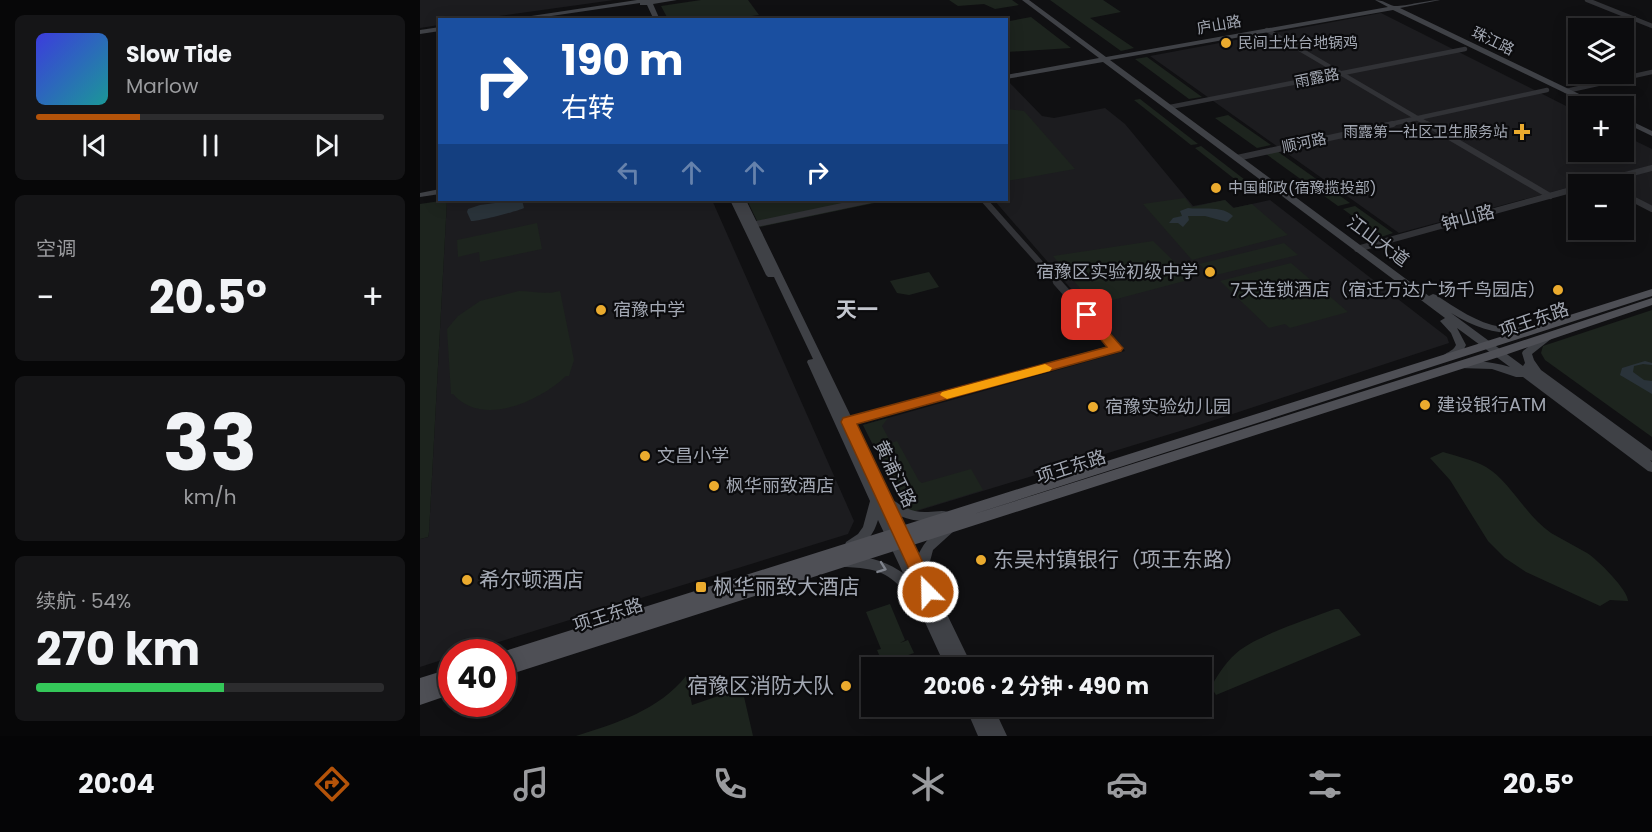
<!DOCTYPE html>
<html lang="zh">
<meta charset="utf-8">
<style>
body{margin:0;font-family:Poppins,"Noto Sans SC",sans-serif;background:#151517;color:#f1f3f6;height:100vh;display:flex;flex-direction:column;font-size:22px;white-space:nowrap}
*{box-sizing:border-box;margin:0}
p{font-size:20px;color:#9a9b9e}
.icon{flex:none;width:33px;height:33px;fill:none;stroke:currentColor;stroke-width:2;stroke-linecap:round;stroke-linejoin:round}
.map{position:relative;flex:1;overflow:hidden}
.sheet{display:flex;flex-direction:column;gap:15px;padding:15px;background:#070708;width:420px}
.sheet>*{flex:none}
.top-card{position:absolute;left:18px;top:18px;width:570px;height:183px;border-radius:0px;box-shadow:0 3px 15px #0003,0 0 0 2px #2c2c2e;background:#1a4fa0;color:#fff;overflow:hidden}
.fabs{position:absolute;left:1148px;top:18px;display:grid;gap:12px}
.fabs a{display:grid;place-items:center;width:66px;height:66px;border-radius:0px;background:#0c0c0e;box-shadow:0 3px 15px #0003,0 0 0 2px #2c2c2e;font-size:30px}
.speed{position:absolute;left:18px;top:639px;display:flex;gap:12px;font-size:30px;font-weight:700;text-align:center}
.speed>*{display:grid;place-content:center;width:78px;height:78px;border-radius:50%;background:#0c0c0e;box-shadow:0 3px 15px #0003,0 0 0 2px #2c2c2e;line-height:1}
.speed .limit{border:9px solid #d22;background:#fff;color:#111}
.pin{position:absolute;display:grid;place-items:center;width:51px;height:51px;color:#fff;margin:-26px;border-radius:12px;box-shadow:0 3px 9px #0006}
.me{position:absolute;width:66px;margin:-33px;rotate:337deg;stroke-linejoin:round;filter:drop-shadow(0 0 4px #0008)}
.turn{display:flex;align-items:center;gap:21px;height:126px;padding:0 24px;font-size:27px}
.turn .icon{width:78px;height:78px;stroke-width:2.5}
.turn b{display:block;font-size:42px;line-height:51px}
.lanes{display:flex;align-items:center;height:57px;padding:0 24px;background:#0003;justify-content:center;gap:30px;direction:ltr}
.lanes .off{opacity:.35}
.big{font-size:45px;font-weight:700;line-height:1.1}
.sheet .widget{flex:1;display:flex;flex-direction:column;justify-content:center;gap:9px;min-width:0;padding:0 21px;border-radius:9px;background:#151517}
.sheet .dial{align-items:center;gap:0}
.dial b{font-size:78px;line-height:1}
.song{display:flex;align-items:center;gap:18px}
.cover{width:72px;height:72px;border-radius:9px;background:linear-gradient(135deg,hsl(240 70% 55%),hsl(180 70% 35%))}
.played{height:6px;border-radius:3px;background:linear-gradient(90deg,#b45309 30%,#2c2c2e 30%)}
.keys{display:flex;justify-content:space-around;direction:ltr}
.heat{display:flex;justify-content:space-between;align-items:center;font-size:33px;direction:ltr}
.charge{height:9px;border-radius:4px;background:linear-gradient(90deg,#34c759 54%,#2c2c2e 0)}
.trip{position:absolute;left:441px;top:657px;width:351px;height:60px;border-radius:0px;background:#0c0c0e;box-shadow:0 3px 15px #0003,0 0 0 2px #2c2c2e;font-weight:700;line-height:60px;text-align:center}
.dock{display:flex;height:96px;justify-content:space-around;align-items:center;background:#050506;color:#9a9b9e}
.dock .icon{width:42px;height:42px}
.dock .on{color:#b45309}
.dock b{font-size:27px;color:#f1f3f6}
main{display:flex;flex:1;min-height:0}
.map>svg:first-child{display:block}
</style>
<main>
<section class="sheet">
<div class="widget">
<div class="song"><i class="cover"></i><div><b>Slow Tide</b><p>Marlow</p></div></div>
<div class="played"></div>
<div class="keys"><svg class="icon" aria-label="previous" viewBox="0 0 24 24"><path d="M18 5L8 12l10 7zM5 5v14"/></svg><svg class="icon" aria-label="pause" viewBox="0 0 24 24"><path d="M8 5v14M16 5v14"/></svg><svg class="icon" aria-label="next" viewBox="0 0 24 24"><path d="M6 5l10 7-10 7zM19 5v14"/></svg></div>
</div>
<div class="widget"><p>空调</p>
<div class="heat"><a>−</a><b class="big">20.5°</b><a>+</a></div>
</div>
<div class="widget dial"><b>33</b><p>km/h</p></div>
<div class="widget"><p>续航 · 54%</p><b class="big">270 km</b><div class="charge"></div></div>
</section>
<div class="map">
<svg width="1232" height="736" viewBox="0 0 1232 736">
<rect width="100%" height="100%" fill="#101012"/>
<g fill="#1c1c1f">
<polygon points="0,0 194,0 57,19 20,20 19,25 0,28"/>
<polygon points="961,13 1158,112 1158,152 1203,152 1203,135 1232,149 1232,165 979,233 730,56"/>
<polygon points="587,80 622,116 634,118 685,108 705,124 773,206 805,200 814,208 850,200 1027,337 1029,343 770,428 487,514 443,425 705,351 574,200 586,200"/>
<polygon points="1232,170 1232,206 1203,190 1203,184 1188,183"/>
<polygon points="27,200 292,200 434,521 428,534 46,652 32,652 31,657 0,667 0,539 8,537 9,532"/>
</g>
<g fill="#1d241e">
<polygon points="281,0 328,0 339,15 309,19 248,19 241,6"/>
<polygon points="529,0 592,0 599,5 575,9 564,4 538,6"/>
<polygon points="630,0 683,0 701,12 670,18 714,48 701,51"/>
<polygon points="611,17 651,48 587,52 587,26 590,24 590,21"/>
<polygon points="727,57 782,97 769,99 715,59"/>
<polygon points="720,99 778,144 771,145 714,100"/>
<polygon points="586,109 604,111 655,169 587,181"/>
<polygon points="808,115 851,145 837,148 795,118"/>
<polygon points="781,146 842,193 835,195 775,148"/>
<polygon points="857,151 930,203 918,206 846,154"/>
<polygon points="765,198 772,207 805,200 813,208 832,204 868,235 772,260 723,204"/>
<polygon points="27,200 9,532 8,537 0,539 0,204"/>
<polygon points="327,200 469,200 340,227"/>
<polygon points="935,206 973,233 961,237 923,209"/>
<polygon points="117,223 122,249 60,262 59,252 38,257 37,240"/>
<polygon points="733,241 772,279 674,305 633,256"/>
<polygon points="864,243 878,255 792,276 779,264"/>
<polygon points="871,263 928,312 870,328 865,324 849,328 800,281"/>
<polygon points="509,272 519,287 489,295 477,293 470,281"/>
<path d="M99,291C114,291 124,295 140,291L154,360L149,376H146C120,401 62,428 33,394H31L27,329L38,316L60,301Z"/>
<polygon points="1232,310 1232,437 1125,360 1121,353 1123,346"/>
<polygon points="468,418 462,426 471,443 477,441 499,481 502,483 551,469 563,490 488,513 443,425"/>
<path d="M1023,452C1036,456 1054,460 1066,467C1090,481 1105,515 1131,533C1143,540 1155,546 1167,553C1178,560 1208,590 1208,601L1190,600L1180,606L1106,572L1085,558L1068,541L1030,480L1010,458Z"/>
<polygon points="470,604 485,640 480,643 488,640 494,653 463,664 457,650 461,649 446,612"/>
<path d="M915,609H919L941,635L796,695L791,687C798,674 808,659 820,650C842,634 888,619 915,609Z"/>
<path d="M266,676L272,705L322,688L333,736H156C197,723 239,710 266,676Z"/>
</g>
<g fill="#2a333a">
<path d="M98,200H102L104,208C98,211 57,222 51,221L47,212L48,209L60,205Z"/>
<path d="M768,208C781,210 802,205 813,216L807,222L785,216H768L769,220L763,227L758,223H749L753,218L762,216L760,211Z"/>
<polygon points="1225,361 1232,363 1232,365 1223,364 1214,366 1213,372 1224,380 1232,381 1232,394 1200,375 1202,368"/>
</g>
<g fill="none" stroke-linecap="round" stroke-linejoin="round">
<g stroke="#313236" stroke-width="4.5">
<polyline points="1167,0 1232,26"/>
<polyline points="847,30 1009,125"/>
<polyline points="1146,91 1232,72"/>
<polyline points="750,107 1045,49"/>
<polyline points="966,125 1127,90"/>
</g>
<g stroke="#313236" stroke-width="6">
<polyline points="1007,124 1130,196"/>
<polyline points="817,158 973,124"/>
<polyline points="1171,184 1232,168"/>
<polyline points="1203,194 1232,209"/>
<polyline points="564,200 638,283"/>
<polyline points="327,226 451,200"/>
<polyline points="937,249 1158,188"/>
</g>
<polyline stroke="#313236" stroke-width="8" points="424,423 696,348 637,282"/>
<g fill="#3f4146" fill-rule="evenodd">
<polygon points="217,0 257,0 233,4 240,20 234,20 227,5 220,5 220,3 104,20 85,20"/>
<path d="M602,0H609L686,57L968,7L955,0C963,0 967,4 974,6C982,7 1008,0 1020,0L980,8L1180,104V106H1172L973,10L690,60L1009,296L1013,294L1016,295C1036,308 1057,323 1081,327C1092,329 1104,326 1115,328L1116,330L1115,332L1111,333C1081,336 1057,329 1031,313L1103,366L1105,363L1102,353L1103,351L1123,335H1131L1132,337L1131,339L1112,354L1114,360L1121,370L1232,451V461L1230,460L1232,462V472L1228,471L1103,377H1096L1072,369L1039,368L1038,366L1039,364C1057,360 1073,362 1090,367L1037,328L1046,345C1042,354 1033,362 1022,360L1021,358C1025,352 1033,352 1036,345L1031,333L1020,321L1025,318L683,62L586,79V75L679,58Z"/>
<polygon points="20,27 20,31 0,34 0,30"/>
<polygon points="1203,117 1232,131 1232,136 1203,122"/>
<polygon points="20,189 20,194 0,197 0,193"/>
<path d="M310,200H326L471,499C484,507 492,513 508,512C515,512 522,510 528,512L530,515L528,518C512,523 495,522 480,516L498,555C505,541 514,530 529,525L533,527L535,530L513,550L507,573L553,668H526L493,596C486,593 480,586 474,581C459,568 442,568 423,567L418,565L417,562L418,559C439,552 466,561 483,573L458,520C454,534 446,545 431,550L426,548L425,545L426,542L438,534L443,527L450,501L387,362L388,360L393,359L354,277H348L346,275Z"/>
<polygon points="545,706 573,706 587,736 558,736"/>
</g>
<g fill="#4e4f55" fill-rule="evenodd">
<polygon points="1232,289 1232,296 551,515 1074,350 1232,298 1232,305 1082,356 82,677 82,652"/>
<polygon points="32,668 32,694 0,705 0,678"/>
</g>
</g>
<defs><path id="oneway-chevron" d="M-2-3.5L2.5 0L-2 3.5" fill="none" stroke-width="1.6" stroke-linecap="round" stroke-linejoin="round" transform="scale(1.5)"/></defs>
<use stroke="#7f838c" href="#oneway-chevron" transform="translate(462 568) rotate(20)"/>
<polygon fill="#b45309" stroke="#753606" stroke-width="1.5" points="667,312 672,313 701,346 703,348 701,351 437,424 517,592 514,597 508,599 502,597 421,422 423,418 687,347 661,315"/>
<polygon fill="#f59e0b" points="625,364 632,368 630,371 527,399 520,395 522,392"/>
<g fill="#ebab2e" stroke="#0b0b0d" stroke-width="2">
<circle cx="806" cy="43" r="6"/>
<path d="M1099 123h6v6h6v6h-6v6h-6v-6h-6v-6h6z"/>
<circle cx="796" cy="188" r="6"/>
<circle cx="790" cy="272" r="6"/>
<circle cx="1138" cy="290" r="6"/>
<circle cx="181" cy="310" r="6"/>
<circle cx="1005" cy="405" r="6"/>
<circle cx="673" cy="407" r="6"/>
<circle cx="225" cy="456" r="6"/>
<circle cx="294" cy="486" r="6"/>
<circle cx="561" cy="560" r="6"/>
<circle cx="47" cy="580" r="6"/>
<rect x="275" y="581" width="12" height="12" rx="3"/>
<circle cx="426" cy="686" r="6"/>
</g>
<g text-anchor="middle" stroke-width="4.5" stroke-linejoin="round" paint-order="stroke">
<g font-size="15" fill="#a2a7b2" stroke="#0b0b0d">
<text transform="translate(799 25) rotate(-10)" y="5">庐山路</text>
<text transform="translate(1073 41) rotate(26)" y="5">珠江路</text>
<text transform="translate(897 78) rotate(-11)" y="5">雨露路</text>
<text transform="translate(884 143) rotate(-12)" y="5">顺河路</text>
</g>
<g font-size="15" fill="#a2a7b2" stroke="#0b0b0d" text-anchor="start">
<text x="818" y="48">民间土灶台地锅鸡</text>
<text x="1088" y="137" text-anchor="end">雨露第一社区卫生服务站</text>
<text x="808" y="193">中国邮政(宿豫揽投部)</text>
</g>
<g font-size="18" fill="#a2a7b2" stroke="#0b0b0d">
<text transform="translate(1048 218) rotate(-15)" y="6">钟山路</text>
<text transform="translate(958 241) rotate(37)" y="6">江山大道</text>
<text transform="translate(1114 320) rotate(-19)" y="6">项王东路</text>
<text transform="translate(651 467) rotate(-18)" y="6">项王东路</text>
<text transform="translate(475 474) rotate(64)" y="6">黄浦江路</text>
<text transform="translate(188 615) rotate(-18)" y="6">项王东路</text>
</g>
<g font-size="18" fill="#a2a7b2" stroke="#0b0b0d" text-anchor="start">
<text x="778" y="278" text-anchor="end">宿豫区实验初级中学</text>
<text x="1126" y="296" text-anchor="end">7天连锁酒店（宿迁万达广场千鸟园店）</text>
<text x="193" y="316">宿豫中学</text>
<text x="1017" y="411">建设银行ATM</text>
<text x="685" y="413">宿豫实验幼儿园</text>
<text x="237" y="462">文昌小学</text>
<text x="306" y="492">枫华丽致酒店</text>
</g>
<g font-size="21" font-weight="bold" fill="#c3c6ce" stroke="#0b0b0d">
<text x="437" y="317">天一</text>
</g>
<g font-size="21" fill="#a2a7b2" stroke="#0b0b0d" text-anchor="start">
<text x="573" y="567">东吴村镇银行（项王东路）</text>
<text x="59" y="587">希尔顿酒店</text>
<text x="293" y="594">枫华丽致大酒店</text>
<text x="414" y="693" text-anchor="end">宿豫区消防大队</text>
</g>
</g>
</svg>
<div class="fabs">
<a><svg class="icon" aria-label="layers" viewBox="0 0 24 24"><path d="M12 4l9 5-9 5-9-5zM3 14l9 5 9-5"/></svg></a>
<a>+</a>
<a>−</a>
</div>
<div class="speed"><div class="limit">40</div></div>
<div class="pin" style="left:667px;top:315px;background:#d93025"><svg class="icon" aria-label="arrive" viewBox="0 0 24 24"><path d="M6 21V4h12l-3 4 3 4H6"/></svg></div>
<svg class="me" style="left:508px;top:592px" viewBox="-20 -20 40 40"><circle r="17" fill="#b45309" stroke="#fff" stroke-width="3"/><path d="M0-11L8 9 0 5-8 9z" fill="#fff"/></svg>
<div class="trip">20:06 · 2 分钟 · 490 m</div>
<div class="top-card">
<div class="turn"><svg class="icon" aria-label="right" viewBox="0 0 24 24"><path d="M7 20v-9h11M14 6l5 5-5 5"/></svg><div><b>190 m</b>右转</div></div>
<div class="lanes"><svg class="icon off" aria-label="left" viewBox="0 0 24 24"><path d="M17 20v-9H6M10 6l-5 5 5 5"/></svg><svg class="icon off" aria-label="ahead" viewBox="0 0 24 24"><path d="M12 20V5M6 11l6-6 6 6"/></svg><svg class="icon off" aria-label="ahead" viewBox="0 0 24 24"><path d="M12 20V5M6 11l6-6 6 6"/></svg><svg class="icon" aria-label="right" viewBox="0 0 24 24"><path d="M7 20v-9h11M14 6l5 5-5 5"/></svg></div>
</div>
</div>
</main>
<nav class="dock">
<b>20:04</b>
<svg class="icon on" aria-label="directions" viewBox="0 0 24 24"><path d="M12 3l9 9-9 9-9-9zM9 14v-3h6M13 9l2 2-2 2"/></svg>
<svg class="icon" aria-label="music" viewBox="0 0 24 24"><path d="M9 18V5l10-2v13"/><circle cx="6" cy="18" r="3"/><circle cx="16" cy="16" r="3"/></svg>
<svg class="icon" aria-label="phone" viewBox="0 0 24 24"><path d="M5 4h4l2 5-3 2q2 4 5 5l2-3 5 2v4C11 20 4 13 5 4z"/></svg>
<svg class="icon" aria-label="climate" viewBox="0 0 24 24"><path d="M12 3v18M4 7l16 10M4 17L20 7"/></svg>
<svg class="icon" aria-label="car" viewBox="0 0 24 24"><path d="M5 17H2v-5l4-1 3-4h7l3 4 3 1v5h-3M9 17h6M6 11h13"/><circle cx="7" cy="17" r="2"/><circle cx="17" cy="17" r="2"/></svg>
<svg class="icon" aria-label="filters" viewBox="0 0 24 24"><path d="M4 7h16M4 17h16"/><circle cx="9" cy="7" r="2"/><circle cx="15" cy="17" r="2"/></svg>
<b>20.5°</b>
</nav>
